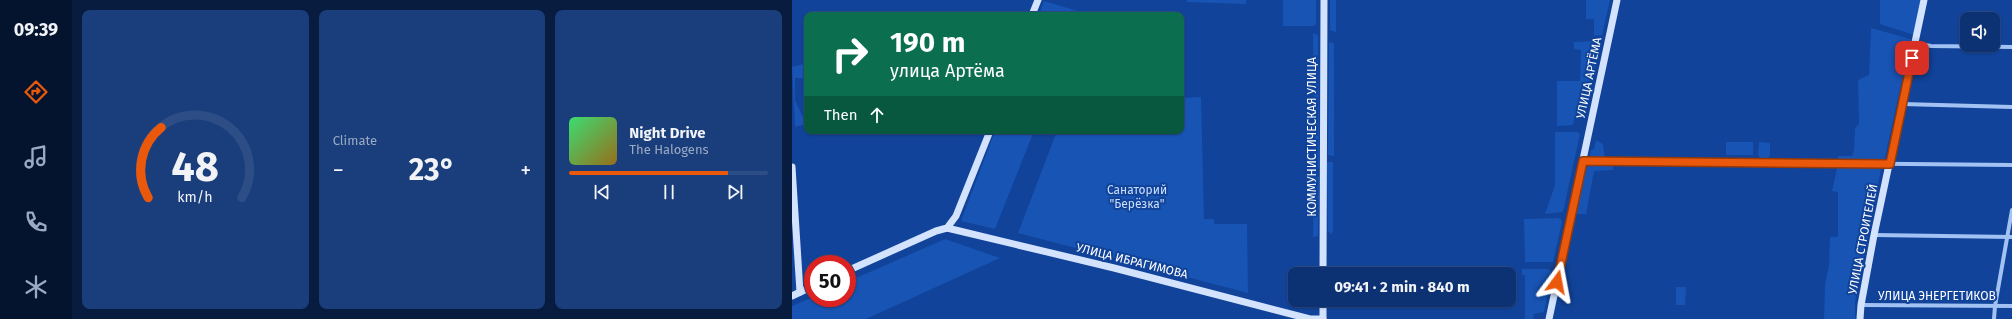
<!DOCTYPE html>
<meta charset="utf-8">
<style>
body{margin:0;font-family:"Fira Sans",sans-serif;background:#1a3e7b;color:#f1f3f6;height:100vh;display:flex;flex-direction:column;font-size:15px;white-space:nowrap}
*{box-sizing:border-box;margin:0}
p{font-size:13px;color:#9aaac4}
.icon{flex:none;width:22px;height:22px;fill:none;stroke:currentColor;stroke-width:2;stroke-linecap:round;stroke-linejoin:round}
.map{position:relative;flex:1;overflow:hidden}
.details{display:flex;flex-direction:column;gap:10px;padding:10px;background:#071c3f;width:720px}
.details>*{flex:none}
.hud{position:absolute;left:12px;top:12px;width:380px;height:122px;border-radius:8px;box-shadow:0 1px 3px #0004,0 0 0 1px #2c4d85;background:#0b6e4f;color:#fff;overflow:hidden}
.tools{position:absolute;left:1168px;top:12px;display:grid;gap:8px}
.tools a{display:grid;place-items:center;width:40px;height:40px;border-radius:8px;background:#0c3273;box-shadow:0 1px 3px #0004,0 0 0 1px #2c4d85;font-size:20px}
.speed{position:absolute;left:12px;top:255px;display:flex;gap:8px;font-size:20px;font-weight:700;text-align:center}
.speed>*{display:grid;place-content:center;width:52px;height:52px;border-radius:50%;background:#0c3273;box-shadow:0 1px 3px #0004,0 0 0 1px #2c4d85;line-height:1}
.speed .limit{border:6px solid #d22;background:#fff;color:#111}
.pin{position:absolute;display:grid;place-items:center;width:34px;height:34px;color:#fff;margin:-17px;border-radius:8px;box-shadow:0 2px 6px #0006}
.me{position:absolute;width:44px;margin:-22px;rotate:13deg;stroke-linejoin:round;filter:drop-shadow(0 0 3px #0008)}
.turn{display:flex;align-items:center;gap:14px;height:84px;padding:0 20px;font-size:18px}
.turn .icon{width:52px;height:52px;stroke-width:2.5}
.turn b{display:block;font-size:28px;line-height:34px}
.then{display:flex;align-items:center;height:38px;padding:0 20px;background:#0003;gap:8px;font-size:15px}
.big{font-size:30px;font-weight:700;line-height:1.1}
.details .card{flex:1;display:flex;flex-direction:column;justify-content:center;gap:6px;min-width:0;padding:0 14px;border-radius:8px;background:#1a3e7b}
.details .dial{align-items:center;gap:0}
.dial svg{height:104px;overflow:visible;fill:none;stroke:#2c4d85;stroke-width:7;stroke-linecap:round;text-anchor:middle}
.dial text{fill:#f1f3f6;stroke:none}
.song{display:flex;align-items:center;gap:12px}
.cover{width:48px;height:48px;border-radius:6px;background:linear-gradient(135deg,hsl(140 70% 55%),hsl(40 70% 35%))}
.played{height:4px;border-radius:2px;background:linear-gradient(90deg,#ea580c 80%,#2c4d85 80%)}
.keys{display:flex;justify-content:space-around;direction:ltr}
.heat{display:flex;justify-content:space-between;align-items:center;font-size:22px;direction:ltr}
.details .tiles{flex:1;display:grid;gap:10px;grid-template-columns:repeat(3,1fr)}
.trip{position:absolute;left:496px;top:267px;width:228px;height:40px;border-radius:8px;background:#0c3273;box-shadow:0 1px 3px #0004,0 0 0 1px #2c4d85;font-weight:700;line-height:40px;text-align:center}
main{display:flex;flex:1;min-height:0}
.tab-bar{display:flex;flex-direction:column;width:72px;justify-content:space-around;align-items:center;background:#05142e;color:#9aaac4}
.tab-bar .icon{width:28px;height:28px}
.tab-bar .selected{color:#ea580c}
.tab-bar b{font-size:18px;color:#f1f3f6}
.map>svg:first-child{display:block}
</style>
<main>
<nav class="tab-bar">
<b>09:39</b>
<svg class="icon selected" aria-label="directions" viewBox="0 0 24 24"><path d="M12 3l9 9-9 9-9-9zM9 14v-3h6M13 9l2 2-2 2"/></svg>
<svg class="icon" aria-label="music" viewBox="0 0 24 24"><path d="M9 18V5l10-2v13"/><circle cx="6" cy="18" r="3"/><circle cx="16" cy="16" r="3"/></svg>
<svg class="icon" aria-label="phone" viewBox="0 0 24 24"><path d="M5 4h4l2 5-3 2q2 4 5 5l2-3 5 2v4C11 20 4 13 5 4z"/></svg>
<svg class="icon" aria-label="climate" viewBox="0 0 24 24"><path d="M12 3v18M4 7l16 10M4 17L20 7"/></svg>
</nav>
<section class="details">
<div class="tiles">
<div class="card dial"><svg viewBox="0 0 100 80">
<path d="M14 69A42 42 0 1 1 86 69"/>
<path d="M14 69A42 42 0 0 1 24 15" stroke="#ea580c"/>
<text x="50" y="56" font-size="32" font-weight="700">48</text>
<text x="50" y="72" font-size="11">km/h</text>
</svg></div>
<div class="card"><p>Climate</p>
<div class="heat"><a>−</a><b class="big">23°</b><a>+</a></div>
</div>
<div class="card">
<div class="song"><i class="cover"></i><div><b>Night Drive</b><p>The Halogens</p></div></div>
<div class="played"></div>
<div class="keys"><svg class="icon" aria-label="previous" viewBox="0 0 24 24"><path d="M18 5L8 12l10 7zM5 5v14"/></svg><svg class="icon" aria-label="pause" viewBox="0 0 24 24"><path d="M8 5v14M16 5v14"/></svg><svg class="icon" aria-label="next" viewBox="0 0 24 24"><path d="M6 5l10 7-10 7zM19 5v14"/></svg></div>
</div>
</div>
</section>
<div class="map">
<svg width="1220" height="319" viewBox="0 0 1220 319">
<rect width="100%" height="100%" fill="#104399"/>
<g fill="#1854b4">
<polygon points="395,0 454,0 454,4 395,2"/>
<polygon points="491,0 524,0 524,24 522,26 491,26"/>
<polygon points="538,0 544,0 544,32 538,30"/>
<polygon points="794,0 818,0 810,35 802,36 802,19 794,19"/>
<polygon points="1088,0 1129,0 1122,35 1088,24"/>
<polygon points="252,1 289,12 287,15 247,15"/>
<polygon points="1079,28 1119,39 1092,162 1046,162 1046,156 1060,156 1062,150 1063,128 1067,124 1066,80 1077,75"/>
<polygon points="521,33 526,35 526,44 527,168 522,169"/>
<polygon points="806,41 808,44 792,116 783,115 781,125 765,126 765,81 788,81 789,50 782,49 782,42"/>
<polygon points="539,42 542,43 542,156 536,155 537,43"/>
<polygon points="11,64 14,69 11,71 13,78 3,78 3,100 14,124 3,127 0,67"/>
<polygon points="409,97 412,219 422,219 422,224 455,224 456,293 226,233 265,131 389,131 389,98"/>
<polygon points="203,131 242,131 203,229 169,221"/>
<polygon points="763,132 785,132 788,134 771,212 753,214 763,185"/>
<polygon points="804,140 811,144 813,159 800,159 798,155 799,150 802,149"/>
<rect x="934" y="142" width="27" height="13"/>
<polygon points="967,142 978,143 978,155 976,159 968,158 966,155"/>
<polygon points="535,162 541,162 541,232 539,234 536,231"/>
<polygon points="800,164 821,165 821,170 802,171 794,214 786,214 784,212 794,168"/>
<polygon points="1045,168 1089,169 1063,302 1063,319 1032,319 1033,285 1037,265 1038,237 1046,237 1046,192 1040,191"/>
<polygon points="522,175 527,177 526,236 521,237"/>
<polygon points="765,218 769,219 770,222 761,262 733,262 732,219"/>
<polygon points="153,239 208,258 74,319 0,319 0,306 21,297 55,298 55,282"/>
<polygon points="730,269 756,269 760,271 752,312 742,314 741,319 733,319 733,275 730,275"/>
<polygon points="884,287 894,287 893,305 884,305"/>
</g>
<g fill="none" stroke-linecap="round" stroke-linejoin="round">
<g stroke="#a3c2f4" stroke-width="4">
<polyline points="1123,43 1139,46 1220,47"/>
<polyline points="1110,104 1220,107"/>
<polyline points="791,161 1220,165"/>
<polyline points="1082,235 1220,237"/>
<polyline points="1069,305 1220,306"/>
<polyline points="1202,319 1203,306 1220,210"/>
</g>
<g stroke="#d3e2fd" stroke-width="7">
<polyline points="240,15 246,0"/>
<polyline points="0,167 8,292"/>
<polyline points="155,228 322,268 518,319 531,319"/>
<polyline points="55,271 144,231 155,228 164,216 198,131"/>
<polyline points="531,274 532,0"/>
<polyline points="0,296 21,286"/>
<polyline points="531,319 531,300"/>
<polyline points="757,319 825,0"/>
<polyline points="1068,319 1069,305 1082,235 1132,0"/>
</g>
</g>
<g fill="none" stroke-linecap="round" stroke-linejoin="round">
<defs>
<polyline id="route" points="765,282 791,161 1098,164 1120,58"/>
</defs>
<use href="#route" stroke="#983908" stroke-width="10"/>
<use href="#route" stroke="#ea580c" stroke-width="7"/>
</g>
<g text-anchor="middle" stroke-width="4" stroke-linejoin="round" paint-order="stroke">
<g font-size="12" fill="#fff" stroke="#104399">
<text transform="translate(797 78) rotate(-78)" y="4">УЛИЦА АРТЁМА</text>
<text transform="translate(520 137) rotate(-90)" y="4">КОММУНИСТИЧЕСКАЯ УЛИЦА</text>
<text transform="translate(1071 239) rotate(-79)" y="4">УЛИЦА СТРОИТЕЛЕЙ</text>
<text transform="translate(340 261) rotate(14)" y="4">УЛИЦА ИБРАГИМОВА</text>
<text x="1145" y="300">УЛИЦА ЭНЕРГЕТИКОВ</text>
</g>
<g font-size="12" fill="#cbdffe" stroke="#104399">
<text x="345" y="194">Санаторий<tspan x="345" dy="14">"Берёзка"</tspan></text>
</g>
</g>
</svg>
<div class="tools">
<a><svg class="icon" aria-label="sound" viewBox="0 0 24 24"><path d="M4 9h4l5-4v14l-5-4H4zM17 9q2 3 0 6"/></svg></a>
</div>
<div class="speed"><div class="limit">50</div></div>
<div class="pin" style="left:1120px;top:58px;background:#d93025"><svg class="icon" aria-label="arrive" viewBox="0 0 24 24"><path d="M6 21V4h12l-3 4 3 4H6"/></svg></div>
<svg class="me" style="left:765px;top:282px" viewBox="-20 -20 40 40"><path d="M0-17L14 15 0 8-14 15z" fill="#ea580c" stroke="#fff" stroke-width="4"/></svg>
<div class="trip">09:41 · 2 min · 840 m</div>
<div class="hud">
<div class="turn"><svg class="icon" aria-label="right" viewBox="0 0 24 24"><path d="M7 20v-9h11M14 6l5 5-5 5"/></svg><div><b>190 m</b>улица Артёма</div></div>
<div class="then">Then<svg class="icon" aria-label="ahead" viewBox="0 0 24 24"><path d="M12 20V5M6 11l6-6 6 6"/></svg></div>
</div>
</div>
</main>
